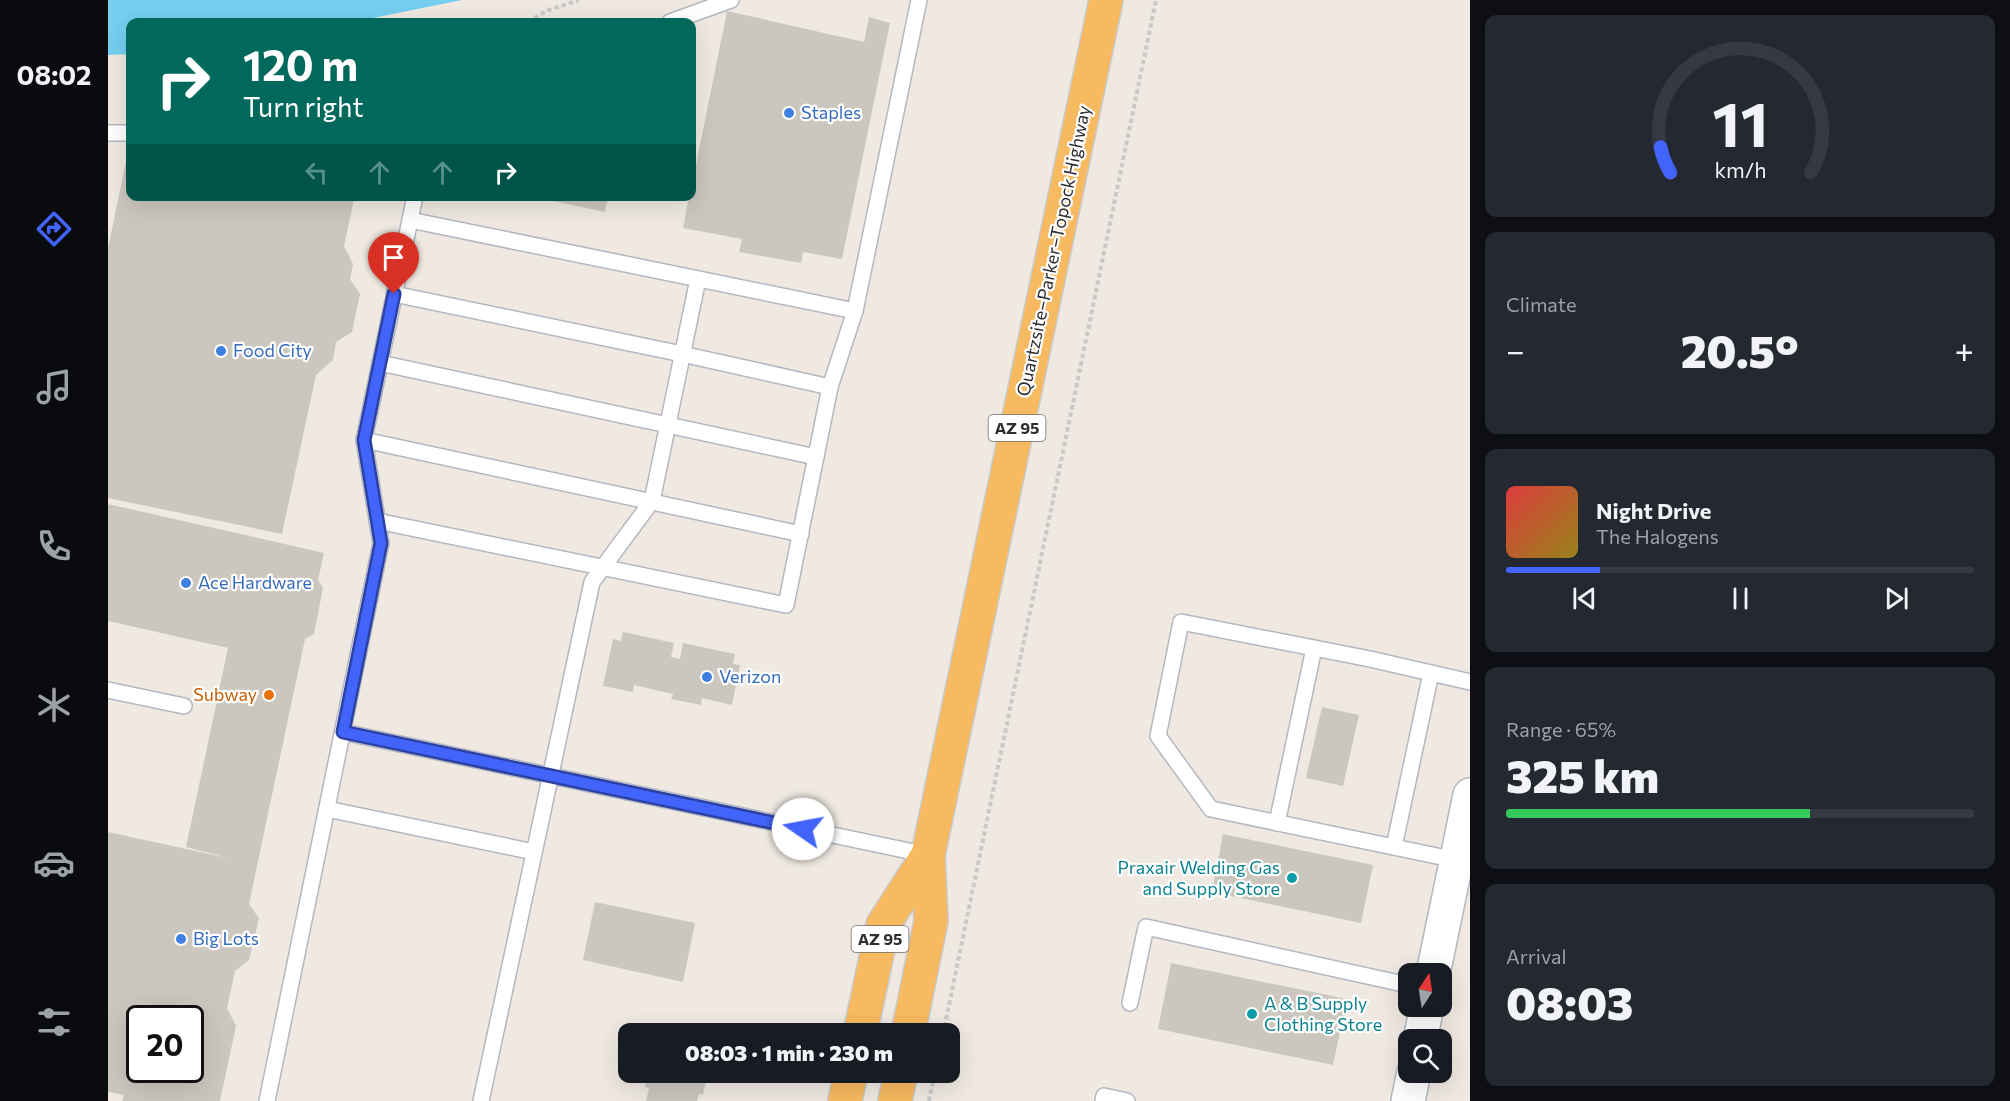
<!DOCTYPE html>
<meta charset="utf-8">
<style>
body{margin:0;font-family:Commissioner,sans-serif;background:#242831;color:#f1f3f6;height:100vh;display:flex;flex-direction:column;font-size:22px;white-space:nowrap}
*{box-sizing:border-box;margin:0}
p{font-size:20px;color:#9ea1a6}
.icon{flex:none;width:33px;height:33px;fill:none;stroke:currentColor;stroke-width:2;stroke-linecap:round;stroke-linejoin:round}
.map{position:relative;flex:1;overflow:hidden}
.panel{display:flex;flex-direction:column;gap:15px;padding:15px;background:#0d0f14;width:540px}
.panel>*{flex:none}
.guide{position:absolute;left:18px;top:18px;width:570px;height:183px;border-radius:12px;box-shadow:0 6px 24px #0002;background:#00695c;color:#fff;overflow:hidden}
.needle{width:39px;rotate:12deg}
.buttons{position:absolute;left:1290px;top:963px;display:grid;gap:12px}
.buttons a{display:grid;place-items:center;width:54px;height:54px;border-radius:12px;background:#171b24;box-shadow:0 6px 24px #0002;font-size:30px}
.speed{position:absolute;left:18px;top:1005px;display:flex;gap:12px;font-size:30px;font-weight:700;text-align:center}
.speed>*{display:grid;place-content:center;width:78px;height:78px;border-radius:50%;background:#171b24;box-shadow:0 6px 24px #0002;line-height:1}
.speed .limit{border:3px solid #111;border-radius:9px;background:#fff;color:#111}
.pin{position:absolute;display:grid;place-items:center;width:51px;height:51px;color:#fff;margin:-62px -26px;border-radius:50% 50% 50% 0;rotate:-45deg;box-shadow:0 0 6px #0007}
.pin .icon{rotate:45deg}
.me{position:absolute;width:66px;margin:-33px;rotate:282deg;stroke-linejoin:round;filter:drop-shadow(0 0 4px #0008)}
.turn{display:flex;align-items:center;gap:21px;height:126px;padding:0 18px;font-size:27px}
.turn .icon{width:78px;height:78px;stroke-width:2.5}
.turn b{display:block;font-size:42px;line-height:51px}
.lanes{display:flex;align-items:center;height:57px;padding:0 18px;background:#0003;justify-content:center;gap:30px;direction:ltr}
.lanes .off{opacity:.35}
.big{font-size:45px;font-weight:800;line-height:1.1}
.panel .widget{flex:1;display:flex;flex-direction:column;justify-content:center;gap:9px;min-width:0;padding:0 21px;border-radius:12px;background:#242831}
.panel .dial{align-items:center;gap:0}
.dial svg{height:156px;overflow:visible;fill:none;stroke:#363941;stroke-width:7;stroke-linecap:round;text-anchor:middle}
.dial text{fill:#f1f3f6;stroke:none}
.song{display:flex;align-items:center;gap:18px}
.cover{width:72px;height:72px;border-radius:9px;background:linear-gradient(135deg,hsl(0 70% 55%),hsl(50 70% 35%))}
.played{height:6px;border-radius:3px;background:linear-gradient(90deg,#4264fb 20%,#363941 20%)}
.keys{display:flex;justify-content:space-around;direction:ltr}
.heat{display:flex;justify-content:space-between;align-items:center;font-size:33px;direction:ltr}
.charge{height:9px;border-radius:4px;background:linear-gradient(90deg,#34c759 65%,#363941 0)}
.trip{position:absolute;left:510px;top:1023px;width:342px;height:60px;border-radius:12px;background:#171b24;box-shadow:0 6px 24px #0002;font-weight:800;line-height:60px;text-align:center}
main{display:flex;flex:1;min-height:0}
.tabs{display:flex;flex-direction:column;width:108px;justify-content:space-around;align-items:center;background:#090b0e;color:#9ea1a6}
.tabs .icon{width:42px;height:42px}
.tabs .on{color:#4264fb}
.tabs b{font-size:27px;color:#f1f3f6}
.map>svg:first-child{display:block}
</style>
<main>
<nav class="tabs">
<b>08:02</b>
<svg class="icon on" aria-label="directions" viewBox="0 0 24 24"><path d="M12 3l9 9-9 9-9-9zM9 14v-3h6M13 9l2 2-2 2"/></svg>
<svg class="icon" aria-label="music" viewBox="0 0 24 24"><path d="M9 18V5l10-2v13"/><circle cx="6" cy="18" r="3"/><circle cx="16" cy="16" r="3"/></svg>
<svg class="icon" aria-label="phone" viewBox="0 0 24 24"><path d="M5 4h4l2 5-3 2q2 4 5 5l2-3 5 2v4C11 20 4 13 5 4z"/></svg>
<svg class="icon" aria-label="climate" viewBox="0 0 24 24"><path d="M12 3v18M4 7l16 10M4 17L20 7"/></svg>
<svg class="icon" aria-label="car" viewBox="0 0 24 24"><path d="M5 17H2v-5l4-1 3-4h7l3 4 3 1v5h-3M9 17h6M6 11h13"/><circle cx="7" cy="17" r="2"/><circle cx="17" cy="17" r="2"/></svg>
<svg class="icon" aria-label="filters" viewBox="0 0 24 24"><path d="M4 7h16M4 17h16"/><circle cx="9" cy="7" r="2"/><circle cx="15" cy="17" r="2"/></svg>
</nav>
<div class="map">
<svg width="1362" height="1101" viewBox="0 0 1362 1101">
<rect width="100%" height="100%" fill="#efe9e1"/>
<polygon fill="#75cff0" points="0,0 354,0 245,22 22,22 22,54 0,55"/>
<g fill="#cbc7bf" fill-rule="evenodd">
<polygon points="619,11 756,42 761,17 782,23 734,259 695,252 693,263 631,252 634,239 575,228 581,196 584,196 584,185"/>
<polygon points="20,152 22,152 22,196 232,196 246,199 236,246 245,264 242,279 252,294 244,332 228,342 225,360 208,375 174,534 0,498 0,248"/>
<polygon points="422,196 500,196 497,212"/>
<path d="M0,504L216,553L210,580L215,588L206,634L197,639L141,904L151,918L141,960L127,971L119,1008L128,1026L112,1101H14L16,1095L0,1092V832L120,858L78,847L120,648L0,621ZM32,1018H82V1070H32Z"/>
<polygon points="515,632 566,643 563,657 572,659 575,643 627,654 625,664 632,665 624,705 594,698 593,705 563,699 565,694 526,685 525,692 495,686 505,639 513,641"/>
<polygon points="1214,707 1251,715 1235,786 1198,778"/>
<polygon points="1115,834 1265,865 1253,923 1104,892"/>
<polygon points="487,902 587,923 575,982 475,960"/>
<polygon points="1063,963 1239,999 1225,1065 1050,1029"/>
<polygon points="540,1072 592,1072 591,1077 598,1079 595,1095 591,1094 589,1101 538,1101 541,1088 537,1087"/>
</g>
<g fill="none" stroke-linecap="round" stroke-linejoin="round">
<defs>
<g id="service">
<polyline points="562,22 623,0"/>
<polyline points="0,133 22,133"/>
<polyline points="302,220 747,311"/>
<polyline points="286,294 574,354 722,387"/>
<polyline points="272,363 708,457"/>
<polyline points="256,440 693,534"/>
<polyline points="269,521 678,605 722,387 747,311 811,0"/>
<polyline points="0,690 76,706"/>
<polyline points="235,732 820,855"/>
<polyline points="219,809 426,852"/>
<polyline points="1169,823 1206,648"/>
<polyline points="1286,847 1323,673"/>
<polyline points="1348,860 1103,809 1050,736 1073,622 1262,659 1362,682"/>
<polyline points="1022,1003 1038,927 1300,985"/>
<polyline points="159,1101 273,543 256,440 307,196"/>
<polyline points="373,1101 484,582 544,501 590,279"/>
<polyline points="995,1101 996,1096 1019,1101"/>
</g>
<g id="secondary">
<polyline points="1325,974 1362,795"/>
<polyline points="1312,1040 1319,1006"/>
<polyline points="1300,1101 1306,1072"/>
</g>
<g id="trunk">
<polyline points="752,1034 775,925 820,855"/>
<polyline points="800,1034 823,921 820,855 998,0"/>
<polyline points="737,1101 743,1072"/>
<polyline points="787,1101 793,1072"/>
</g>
</defs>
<use href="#service" stroke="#b4b7c1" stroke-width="18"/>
<use href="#secondary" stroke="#b4b7c1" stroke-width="36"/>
<use href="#trunk" stroke="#c9c9c9" stroke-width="36"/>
<g stroke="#c9c9c9" stroke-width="4" stroke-dasharray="4.5 3" stroke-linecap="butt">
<polyline points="420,22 438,11 471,0"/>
<polyline points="835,1034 1048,0"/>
<polyline points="821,1101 827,1072"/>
</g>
<use href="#service" stroke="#fff" stroke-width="15"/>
<use href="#secondary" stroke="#fff" stroke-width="33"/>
<use href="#trunk" stroke="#f8ba60" stroke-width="33"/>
</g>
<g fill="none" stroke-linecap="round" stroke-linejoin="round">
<defs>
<polyline id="route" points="286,294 256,440 273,543 235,732 695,829"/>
</defs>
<use href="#route" stroke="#2b41a3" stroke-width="15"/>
<use href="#route" stroke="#4264fb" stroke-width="10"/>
</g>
<g fill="#3f7fe0" stroke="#fff" stroke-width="2">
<circle cx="681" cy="113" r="6"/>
<circle cx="113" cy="351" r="6"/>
<circle cx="78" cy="583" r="6"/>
<circle cx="599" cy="677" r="6"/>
<circle cx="73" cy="939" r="6"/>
</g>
<circle fill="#e8710a" stroke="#fff" stroke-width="2" cx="161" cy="695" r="6"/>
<g fill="#0f9aa8" stroke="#fff" stroke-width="2">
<circle cx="1184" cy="878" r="6"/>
<circle cx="1144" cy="1014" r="6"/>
</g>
<g text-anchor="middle" stroke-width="4.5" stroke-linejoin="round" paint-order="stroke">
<g fill="#fff" stroke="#6d6d6d" stroke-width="1.5">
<rect x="880.5" y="415" width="57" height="26" rx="4.5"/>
<rect x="743.5" y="926" width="57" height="26" rx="4.5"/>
</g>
<g font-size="16" font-weight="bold" fill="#2e2e2e">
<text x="909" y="434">AZ 95</text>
<text x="772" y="945">AZ 95</text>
</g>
<g font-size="18" fill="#366cbe" stroke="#fff" text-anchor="start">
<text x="693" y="119">Staples</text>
<text x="125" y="357">Food City</text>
<text x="90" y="589">Ace Hardware</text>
<text x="611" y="683">Verizon</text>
<text x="85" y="945">Big Lots</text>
</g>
<g font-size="18" fill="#2e2e2e" stroke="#fff">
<text transform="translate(946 251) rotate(-78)" y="6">Quartzsite–Parker–Topock Highway</text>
</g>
<g font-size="18" fill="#c56008" stroke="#fff" text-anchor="end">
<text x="149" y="701">Subway</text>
</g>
<g font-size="18" fill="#0d838f" stroke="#fff" text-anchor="end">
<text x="1172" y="874">Praxair Welding Gas<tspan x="1172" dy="21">and Supply Store</tspan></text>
<text x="1156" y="1010" text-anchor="start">A &amp; B Supply<tspan x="1156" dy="21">Clothing Store</tspan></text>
</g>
</g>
</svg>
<div class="buttons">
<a><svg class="needle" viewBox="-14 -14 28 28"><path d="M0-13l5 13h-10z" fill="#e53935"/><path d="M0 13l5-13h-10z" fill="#9ea1a6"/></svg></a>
<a><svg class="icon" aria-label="search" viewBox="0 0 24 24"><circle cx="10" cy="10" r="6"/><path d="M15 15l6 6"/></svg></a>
</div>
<div class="speed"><div class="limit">20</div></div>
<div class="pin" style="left:286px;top:294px;background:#d93025"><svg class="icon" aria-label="arrive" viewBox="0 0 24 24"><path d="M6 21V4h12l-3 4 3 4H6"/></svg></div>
<svg class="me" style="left:695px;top:829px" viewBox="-20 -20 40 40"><circle r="19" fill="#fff"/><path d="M0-13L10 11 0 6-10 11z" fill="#4264fb"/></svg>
<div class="trip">08:03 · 1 min · 230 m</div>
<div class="guide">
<div class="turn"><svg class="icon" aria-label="right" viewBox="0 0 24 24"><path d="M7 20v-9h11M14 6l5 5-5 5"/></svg><div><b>120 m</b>Turn right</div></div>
<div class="lanes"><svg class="icon off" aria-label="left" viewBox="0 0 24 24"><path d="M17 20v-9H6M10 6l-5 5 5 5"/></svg><svg class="icon off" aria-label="ahead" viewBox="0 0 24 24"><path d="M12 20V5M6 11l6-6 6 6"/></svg><svg class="icon off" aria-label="ahead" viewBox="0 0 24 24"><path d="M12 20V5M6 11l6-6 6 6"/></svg><svg class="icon" aria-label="right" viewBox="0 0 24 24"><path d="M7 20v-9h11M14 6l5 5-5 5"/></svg></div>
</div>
</div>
<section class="panel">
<div class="widget dial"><svg viewBox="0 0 100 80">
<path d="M14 69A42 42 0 1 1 86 69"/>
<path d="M14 69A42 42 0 0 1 9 56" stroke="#4264fb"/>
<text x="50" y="56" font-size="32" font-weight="700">11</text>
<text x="50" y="72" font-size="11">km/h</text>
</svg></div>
<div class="widget"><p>Climate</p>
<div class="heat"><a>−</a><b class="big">20.5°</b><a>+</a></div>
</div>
<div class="widget">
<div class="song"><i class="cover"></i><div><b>Night Drive</b><p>The Halogens</p></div></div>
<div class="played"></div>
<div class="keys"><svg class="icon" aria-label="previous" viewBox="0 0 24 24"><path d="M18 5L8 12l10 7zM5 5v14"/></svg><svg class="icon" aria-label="pause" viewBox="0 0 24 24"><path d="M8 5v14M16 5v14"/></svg><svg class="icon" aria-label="next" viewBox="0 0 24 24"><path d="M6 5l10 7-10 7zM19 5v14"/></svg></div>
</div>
<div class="widget"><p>Range · 65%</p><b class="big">325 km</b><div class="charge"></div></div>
<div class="widget"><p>Arrival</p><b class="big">08:03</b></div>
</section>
</main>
